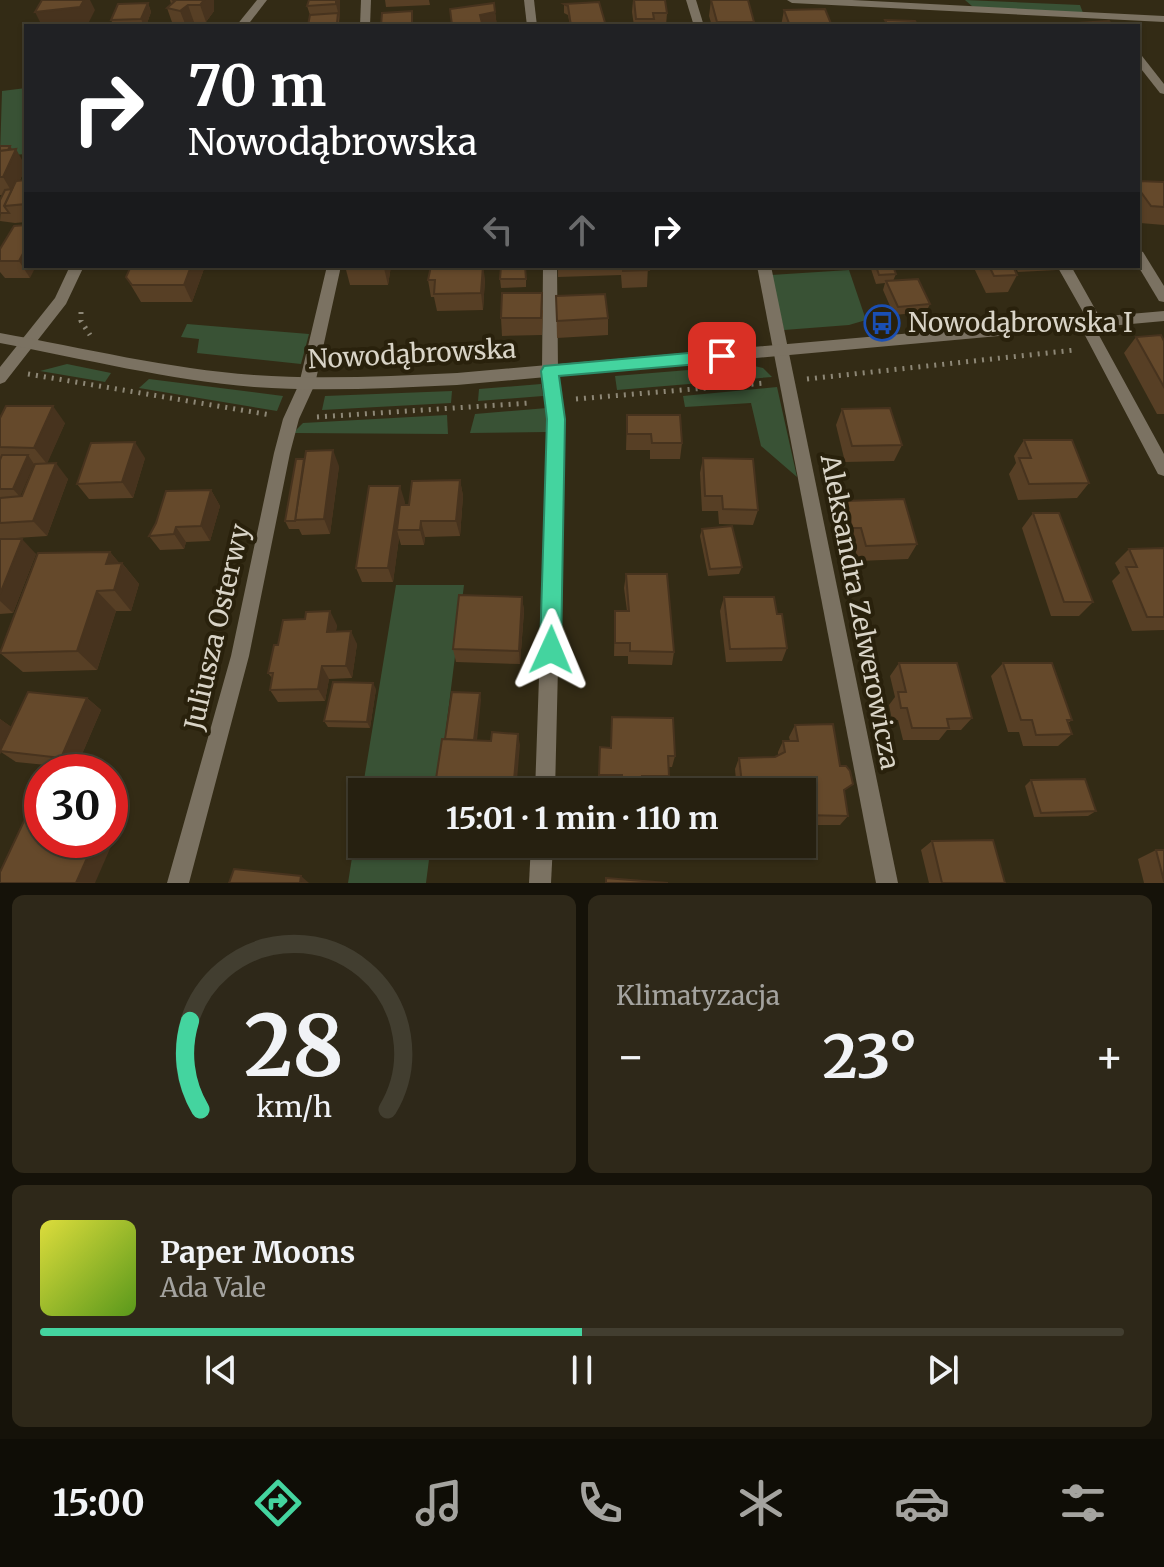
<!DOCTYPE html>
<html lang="pl">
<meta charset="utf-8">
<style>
body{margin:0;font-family:Merriweather,serif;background:#2e2819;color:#f1f3f6;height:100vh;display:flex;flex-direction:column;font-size:30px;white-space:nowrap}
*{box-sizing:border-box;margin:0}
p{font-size:26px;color:#a4a39f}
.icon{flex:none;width:44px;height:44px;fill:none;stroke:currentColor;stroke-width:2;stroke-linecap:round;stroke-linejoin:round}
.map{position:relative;height:883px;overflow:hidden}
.side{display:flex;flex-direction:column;gap:12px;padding:12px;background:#151209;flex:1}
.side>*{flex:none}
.hud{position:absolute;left:24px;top:24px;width:1116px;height:244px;border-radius:0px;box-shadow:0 2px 6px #0004,0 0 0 2px #423e30;background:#202124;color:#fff;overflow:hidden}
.speed{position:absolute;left:24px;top:754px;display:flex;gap:16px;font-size:40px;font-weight:700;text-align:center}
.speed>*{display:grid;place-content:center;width:104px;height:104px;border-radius:50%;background:#262010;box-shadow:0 2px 6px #0004,0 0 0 2px #423e30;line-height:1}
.speed .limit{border:12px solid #d22;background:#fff;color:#111}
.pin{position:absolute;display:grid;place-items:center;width:68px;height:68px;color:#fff;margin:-34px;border-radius:16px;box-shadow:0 4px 12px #0006}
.me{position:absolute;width:88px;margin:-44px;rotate:1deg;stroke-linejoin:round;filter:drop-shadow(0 0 6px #0008)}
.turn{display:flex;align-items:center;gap:28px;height:168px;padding:0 32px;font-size:36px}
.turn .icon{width:104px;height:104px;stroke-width:2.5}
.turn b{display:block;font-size:56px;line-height:68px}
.lanes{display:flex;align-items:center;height:76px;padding:0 32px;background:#0003;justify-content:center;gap:40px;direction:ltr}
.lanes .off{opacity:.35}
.big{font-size:60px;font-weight:700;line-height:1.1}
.side .tile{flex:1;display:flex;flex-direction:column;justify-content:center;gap:12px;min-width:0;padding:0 28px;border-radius:12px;background:#2e2819}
.side .dial{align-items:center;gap:0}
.dial svg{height:208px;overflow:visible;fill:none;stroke:#423e30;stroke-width:7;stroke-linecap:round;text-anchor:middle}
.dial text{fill:#f1f3f6;stroke:none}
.song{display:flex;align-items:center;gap:24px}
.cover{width:96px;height:96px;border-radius:12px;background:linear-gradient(135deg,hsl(60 70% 55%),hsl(90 70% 35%))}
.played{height:8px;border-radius:4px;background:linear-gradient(90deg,#44d49f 50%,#423e30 50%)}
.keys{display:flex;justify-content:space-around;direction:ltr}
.heat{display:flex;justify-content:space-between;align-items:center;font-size:44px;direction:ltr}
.side .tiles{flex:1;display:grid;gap:12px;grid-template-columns:1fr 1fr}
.tile:last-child{grid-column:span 2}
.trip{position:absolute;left:348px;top:778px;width:468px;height:80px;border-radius:0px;background:#262010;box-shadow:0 2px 6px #0004,0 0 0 2px #423e30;font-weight:700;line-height:80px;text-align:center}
.menu{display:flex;height:128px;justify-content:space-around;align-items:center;background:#0f0d06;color:#a4a39f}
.menu .icon{width:56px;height:56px}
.menu .on{color:#44d49f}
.menu b{font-size:36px;color:#f1f3f6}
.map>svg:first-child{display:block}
</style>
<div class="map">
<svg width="1164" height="883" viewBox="0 0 1164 883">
<rect width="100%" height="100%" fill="#332b15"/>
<g fill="#395235">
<polygon points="965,0 1080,5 1083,13 973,7"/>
<polygon points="26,88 26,154 0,156 2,91"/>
<polygon points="849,270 866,320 849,325 784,330 771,275"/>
<polygon points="187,324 309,334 301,364 197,353 199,339 181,337"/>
<polygon points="67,364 111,373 105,382 40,371"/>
<polygon points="750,365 763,368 772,377 617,390 615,376"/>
<polygon points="149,379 283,396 277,411 139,388"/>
<polygon points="541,384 543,396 478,401 479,389"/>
<polygon points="777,387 797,477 761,446 751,403 685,407 683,396"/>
<polygon points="452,391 451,403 322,410 325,396"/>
<polygon points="547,408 547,432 470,433 475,414"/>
<polygon points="447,415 448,434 293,433 303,423"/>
<polygon points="396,585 464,585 438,792 362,792"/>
<polygon points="362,794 362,844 431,844 426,883 348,883"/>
</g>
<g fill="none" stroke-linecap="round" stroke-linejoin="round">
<g stroke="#8d8776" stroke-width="5" stroke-dasharray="2 6" stroke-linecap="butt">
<polyline points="81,312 81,321 90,335"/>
<polyline points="28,374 271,415"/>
<polyline points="807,379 1075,350"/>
<polyline points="576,399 765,383"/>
<polyline points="317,417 530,403"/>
</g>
<g fill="#7b7262" fill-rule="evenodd">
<polygon points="257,0 267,0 247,26 236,26"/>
<polygon points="361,0 371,0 370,26 360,26"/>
<polygon points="524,0 534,0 537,26 527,26"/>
<polygon points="686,0 696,0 704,26 694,26"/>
<polygon points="787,0 852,0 1164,16 1164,22 792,3"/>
<polygon points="1138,55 1142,56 1164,84 1164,94 1160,93 1138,65"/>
<polygon points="1138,250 1143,252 1164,286 1164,302 1159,301 1138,266"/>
<polygon points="70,266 84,266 66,304 5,382 0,384 0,367 55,298"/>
<polygon points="327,266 341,266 315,384 299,419 290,453 249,656 189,883 167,883 231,656 274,453 283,419 299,384"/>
<polygon points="543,266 557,266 558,371 564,419 555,792 535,792 548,419 542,371"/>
<polygon points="757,266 771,266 898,883 876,883"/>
<polygon points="1057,266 1071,266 1103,323 1095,328 1164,454 1164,476 1158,474 1079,324 1087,319"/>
<polygon points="531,844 553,844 551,883 529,883"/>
</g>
<path fill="#7b7262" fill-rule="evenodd" d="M1164,311V321L457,385C390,388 322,392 254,387C169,380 84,359 0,343V333C84,348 169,369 254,375C322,380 390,376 457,373Z"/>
</g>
<g fill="#573f25" fill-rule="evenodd">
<polygon points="170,0 214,0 214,11 206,22 194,22 188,26 173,25 167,8 171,4"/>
<polygon points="340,0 339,26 308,26 310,15 307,6"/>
<polygon points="385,0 429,0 430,5 386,7"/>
<polygon points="633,0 665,0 667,13 666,26 634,26 632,12"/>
<polygon points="711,0 754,22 753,26 712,26 709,16"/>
<polygon points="148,3 151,12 146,26 114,26 111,20"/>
<polygon points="564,4 606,26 570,26 568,15 564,13"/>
<polygon points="450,9 495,12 497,26 452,26"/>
<polygon points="784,10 832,26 781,26"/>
<polygon points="0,146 10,146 26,167 20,180 26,180 26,222 15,223 0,221 2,195 0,195"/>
<polygon points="1138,181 1164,182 1164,225 1140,223 1138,220"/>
<polygon points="14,226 30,278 5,278 0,272 0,249"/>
<polygon points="131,266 205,266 192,302 141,302 126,277"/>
<polygon points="238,266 314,266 313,269 238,268"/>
<polygon points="345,266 391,266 388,285 350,285"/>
<polygon points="526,266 526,287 501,288 500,279"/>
<polygon points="558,266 648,266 647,287 622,288 621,275 558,277"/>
<polygon points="694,266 727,266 727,267"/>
<polygon points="870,266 893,266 896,274 893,281 930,304 926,312 894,315 883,290 885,283 876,284"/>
<polygon points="973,266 1013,266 1017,275 1008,292 986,293"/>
<polygon points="1015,266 1059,266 1057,270 1018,272"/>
<polygon points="485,279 483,310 437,311 434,297 431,297 428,280"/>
<polygon points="556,296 608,318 608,335 557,338"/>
<polygon points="543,310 542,335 502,336 501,318"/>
<polygon points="1136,337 1164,341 1164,414 1157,414 1124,353"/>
<polygon points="842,409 902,445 894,461 845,462 836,425"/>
<polygon points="627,415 682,443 680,459 650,459 650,450 626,450"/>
<path d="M0,418L65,423L47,463L68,479L47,536L1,539L36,554L13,613L0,614V498L10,497H0ZM34,464H35L22,496H20Z"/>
<polygon points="1024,440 1089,483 1077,498 1018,500 1009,474 1016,463 1014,456"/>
<polygon points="145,458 133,498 89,499 77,484"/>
<polygon points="703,458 758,510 753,525 719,524 718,511 702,511 700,473"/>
<polygon points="339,466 330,534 302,535 299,529 289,529 285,521"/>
<polygon points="460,480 463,496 460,536 425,537 424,545 401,545 399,538 393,582 362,582 356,568 405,502 404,505 409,505"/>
<polygon points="211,490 220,506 210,541 186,542 184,549 160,550 149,536"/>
<polygon points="846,501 917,544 908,559 858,561 854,543 845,543 839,516"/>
<polygon points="1033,513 1093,602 1079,616 1051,616 1022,528"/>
<polygon points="702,529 742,567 739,574 708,576 700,536"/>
<polygon points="1164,548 1164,630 1132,631 1112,581 1120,573 1115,563 1129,549"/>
<polygon points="110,552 119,563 122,563 139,584 131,611 116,611 97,670 23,672 0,653"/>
<polygon points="626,574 674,652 672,665 628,664 628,656 614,656 615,611 627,611 624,588"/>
<polygon points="522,597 524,611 520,664 456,662 453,649"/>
<polygon points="724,597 777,614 787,648 782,661 726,662 720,611"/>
<polygon points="337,625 336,631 357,644 352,678 329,679 325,701 278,702 270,690 272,678 268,673 278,645"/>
<polygon points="899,663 972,718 961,730 947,730 939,740 903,740 898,720 892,720 889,705 895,697 890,676"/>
<polygon points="1003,663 1072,720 1068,723 1072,734 1058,746 1023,746 1019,732 1008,732 991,676"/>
<polygon points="376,689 370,728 328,727 324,721"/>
<polygon points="87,698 101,710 76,768 16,762 1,752 0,754 0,719 11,727"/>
<polygon points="612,717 675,756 672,767 668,767 669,776 666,787 641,786 640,792 621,792 621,786 599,785 600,747 611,748"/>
<polygon points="795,725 845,795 848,816 840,825 802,825 802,792 737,792 735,769 739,758 775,757 778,756 778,752 783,741 790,741 789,737"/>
<polygon points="1031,780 1096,811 1088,816 1034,817 1025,786"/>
<polygon points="932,841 1005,883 929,883 921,850"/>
<polygon points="1156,850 1164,883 1144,883 1138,859"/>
</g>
<g fill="#47331e">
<polygon points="84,0 90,0 95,10 88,24 69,26 42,26 35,12"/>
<polygon points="204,0 214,0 214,11 206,22 200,5"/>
<polygon points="336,0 340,0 340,21 336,4"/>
<polygon points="148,3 151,12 146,26 144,26 141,19"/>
<polygon points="188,5 194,22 188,26 186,26 180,11"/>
<polygon points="495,12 497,26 482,26 480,15"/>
<polygon points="10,146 14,153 16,149 26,167 13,194 3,177 5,157"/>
<polygon points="26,248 26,266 36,266 30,278 19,261"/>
<polygon points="191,266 205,266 192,302 184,285"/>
<polygon points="384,266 391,266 388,285 384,268"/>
<polygon points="483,266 485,279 483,310 481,293"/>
<polygon points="53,406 65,423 47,464 34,448"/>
<polygon points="135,442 145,458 133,498 122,482"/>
<polygon points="333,450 339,466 330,534 324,519"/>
<polygon points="28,455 34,464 20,497 13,489"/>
<polygon points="56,463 68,479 47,536 33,521"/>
<polygon points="460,480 463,496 460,536 456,521"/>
<polygon points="400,486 405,502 400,530 397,530 399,538 393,582 388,568"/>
<polygon points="211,490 220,506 210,541 201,526"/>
<polygon points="421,521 425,537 424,545 420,530"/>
<polygon points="176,527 186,542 184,549 174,534"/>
<polygon points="22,539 36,554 13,613 0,601 0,594"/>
<polygon points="110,552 122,566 122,563 139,584 131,611 114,590 106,564"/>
<polygon points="97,591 116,611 97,670 77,651"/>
<polygon points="522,597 524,611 520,664 519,651"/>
<polygon points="330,611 337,625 333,645 327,632"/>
<polygon points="351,631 357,644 352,678 346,666"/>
<polygon points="322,666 329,679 325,701 318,689"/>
<polygon points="373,683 376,689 370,728 367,722"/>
<polygon points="480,693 481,700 476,751 474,746"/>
<polygon points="87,698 101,710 76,768 61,758"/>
<polygon points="0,719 13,728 0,754"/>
<polygon points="518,734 520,745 516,792 513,792"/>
<polygon points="110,813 122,821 95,883 76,883 95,840 110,840"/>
<polygon points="301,876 309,883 300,883"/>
</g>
<g fill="#65492b" stroke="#47331e" stroke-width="2">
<polygon points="42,0 84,0 80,7 35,12"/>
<polygon points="172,0 204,0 200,5 188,5 180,11 167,8 175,1"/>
<polygon points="309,0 336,0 336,4 307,6"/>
<polygon points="634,0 665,0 667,13 653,13 654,19 636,19"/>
<polygon points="711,0 748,0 754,22 717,22"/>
<polygon points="599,2 606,26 571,26 568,6 564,4"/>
<polygon points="148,3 141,19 111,20 118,4"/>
<polygon points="494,3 495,12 480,15 482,23 452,25 450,9"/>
<polygon points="825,9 832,26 790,26 784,10"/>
<polygon points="412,11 412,26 381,26 382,13"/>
<polygon points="338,13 337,23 308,25 310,15"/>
<polygon points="885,20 915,21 918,26 888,26"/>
<polygon points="1109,21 1113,26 1080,26 1078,23"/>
<polygon points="686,24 687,26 667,25"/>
<polygon points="0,146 10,146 8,150 0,151"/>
<polygon points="16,149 3,177 0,177 0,151"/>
<polygon points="26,180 26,204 4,206 16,181"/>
<polygon points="1138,181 1164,182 1164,207 1151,206 1138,188"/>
<polygon points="12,189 4,206 9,213 0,213 0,200 5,190"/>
<polygon points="26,225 26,248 19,261 0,261 0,249 14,226"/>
<polygon points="131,266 191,266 184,285 132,285 126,277"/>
<polygon points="345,266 384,266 384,268 345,267"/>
<polygon points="431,266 483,266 481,293 434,294 435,280 428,280"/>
<polygon points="501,266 525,266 526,279 500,279"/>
<polygon points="623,266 648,266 649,270 623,271"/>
<polygon points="876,266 893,266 896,274 879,275"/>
<polygon points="989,266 1013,266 1017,275 994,276"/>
<polygon points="918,279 930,304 898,307 886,281"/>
<polygon points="502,293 542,293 541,318 501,318"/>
<polygon points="605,294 608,318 557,321 556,296"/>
<polygon points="1161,335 1164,341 1164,387 1136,337"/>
<polygon points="6,406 53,406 34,448 0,447 0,418"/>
<polygon points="890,408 902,445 852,446 842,409"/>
<polygon points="627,415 680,415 682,443 652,443 651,434 627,434"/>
<polygon points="1024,440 1072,440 1089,483 1029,484 1019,458 1031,458"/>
<polygon points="135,442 122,482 77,484 91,443"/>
<polygon points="333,450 324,519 295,520 306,451"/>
<polygon points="2,455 28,455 13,489 0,489 0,460"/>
<polygon points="703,458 753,459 758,510 723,509 722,496 705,496"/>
<polygon points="296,459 304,459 295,521 285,521"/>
<polygon points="56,463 33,521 0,523 0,498 22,496 35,464"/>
<polygon points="460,480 456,521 421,521 420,530 397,530 400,505 409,505 412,481"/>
<polygon points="369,486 400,486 388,568 356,568"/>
<polygon points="211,490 201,526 176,527 174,534 149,536 156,523 166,491"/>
<polygon points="904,499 917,544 866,546 861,528 852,528 846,501"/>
<polygon points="1033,513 1059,513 1093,602 1064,602"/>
<polygon points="732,526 742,567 710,569 702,529"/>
<polygon points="0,539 22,539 0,594"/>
<polygon points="1164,548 1164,617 1147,617 1126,567 1137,567 1129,549"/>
<polygon points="110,552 106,564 122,563 114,590 97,591 77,651 0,653 38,553"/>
<polygon points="626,574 667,574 674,652 630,651 630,643 615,643 615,611 629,611"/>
<polygon points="459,595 522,597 519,651 453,649"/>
<polygon points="724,597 774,597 777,614 782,614 787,648 730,649"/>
<polygon points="330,611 327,632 351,631 346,666 322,666 318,689 270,690 273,673 268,673 274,645 278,645 283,620 305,619 306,612"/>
<polygon points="899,663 957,663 972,718 947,719 949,728 912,728 907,708 901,708 898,692 906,692"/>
<polygon points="1003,663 1052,663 1072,720 1067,720 1072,734 1036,735 1032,720 1021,720"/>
<polygon points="333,682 373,683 367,722 324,721"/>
<polygon points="28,692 87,698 61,758 0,751"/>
<polygon points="452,692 480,693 474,740 445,739"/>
<polygon points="612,717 673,718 675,756 668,756 669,776 642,776 642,784 622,784 622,775 599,775 600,747 611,748"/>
<polygon points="833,724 840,766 846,766 850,771 853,784 844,790 848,816 802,815 802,792 743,792 739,758 775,757 785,752 783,741 798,741 795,725"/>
<polygon points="492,732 518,734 513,792 434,792 442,739 491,741"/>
<polygon points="1085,779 1096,811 1041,813 1031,780"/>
<polygon points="33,802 42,803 42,840 95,840 76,883 0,883 0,872"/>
<polygon points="993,840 1005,883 942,883 932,841"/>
<polygon points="1156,850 1164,850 1164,881"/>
<polygon points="234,869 301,876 300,883 229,883"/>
<polygon points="606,878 668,883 606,883"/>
</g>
<polygon fill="#44d49f" stroke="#2c8a67" stroke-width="2" points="722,350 731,356 722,362 559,376 565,419 561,650 558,657 551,660 543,657 540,650 547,419 541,371 544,366"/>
<defs>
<symbol id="bus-ring" viewBox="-11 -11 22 22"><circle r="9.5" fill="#29210c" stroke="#1a4fb4" stroke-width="1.5"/><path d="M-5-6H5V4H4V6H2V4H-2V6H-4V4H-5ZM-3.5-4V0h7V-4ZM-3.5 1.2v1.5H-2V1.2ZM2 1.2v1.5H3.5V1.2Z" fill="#1a4fb4"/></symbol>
</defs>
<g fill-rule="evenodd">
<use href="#bus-ring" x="862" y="303" width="40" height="40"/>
</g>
<g text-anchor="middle" stroke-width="8" stroke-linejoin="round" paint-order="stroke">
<g font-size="26" fill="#d9d4c7" stroke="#29210c" text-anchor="start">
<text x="908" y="332">Nowodąbrowska I</text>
</g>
<g font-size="26" fill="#d9d4c7" stroke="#29210c">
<text transform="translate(412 354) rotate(-3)" y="9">Nowodąbrowska</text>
<text transform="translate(860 612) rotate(79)" y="9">Aleksandra Zelwerowicza</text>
<text transform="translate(217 627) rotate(-77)" y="9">Juliusza Osterwy</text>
</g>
</g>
</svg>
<div class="speed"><div class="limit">30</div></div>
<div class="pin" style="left:722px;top:356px;background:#d93025"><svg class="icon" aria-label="arrive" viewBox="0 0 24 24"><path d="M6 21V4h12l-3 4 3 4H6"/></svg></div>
<svg class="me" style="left:551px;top:650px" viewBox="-20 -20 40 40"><path d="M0-17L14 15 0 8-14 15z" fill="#44d49f" stroke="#fff" stroke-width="4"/></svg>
<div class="trip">15:01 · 1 min · 110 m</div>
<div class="hud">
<div class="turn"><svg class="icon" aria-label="right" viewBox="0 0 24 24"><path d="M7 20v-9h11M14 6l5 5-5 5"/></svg><div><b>70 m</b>Nowodąbrowska</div></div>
<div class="lanes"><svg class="icon off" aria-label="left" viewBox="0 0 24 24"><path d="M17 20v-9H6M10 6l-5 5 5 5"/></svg><svg class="icon off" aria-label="ahead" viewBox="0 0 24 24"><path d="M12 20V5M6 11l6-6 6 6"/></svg><svg class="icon" aria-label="right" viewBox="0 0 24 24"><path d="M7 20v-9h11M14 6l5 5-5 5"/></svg></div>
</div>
</div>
<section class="side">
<div class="tiles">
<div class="tile dial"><svg viewBox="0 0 100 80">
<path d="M14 69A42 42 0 1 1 86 69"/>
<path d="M14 69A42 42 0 0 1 10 35" stroke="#44d49f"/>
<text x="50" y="56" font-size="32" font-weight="700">28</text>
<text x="50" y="72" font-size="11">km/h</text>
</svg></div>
<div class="tile"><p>Klimatyzacja</p>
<div class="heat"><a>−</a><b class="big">23°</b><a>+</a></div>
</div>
<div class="tile">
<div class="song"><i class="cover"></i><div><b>Paper Moons</b><p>Ada Vale</p></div></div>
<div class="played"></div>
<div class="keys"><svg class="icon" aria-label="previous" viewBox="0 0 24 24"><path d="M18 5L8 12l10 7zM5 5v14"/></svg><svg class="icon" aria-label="pause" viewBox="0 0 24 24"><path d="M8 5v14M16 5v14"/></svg><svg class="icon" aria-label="next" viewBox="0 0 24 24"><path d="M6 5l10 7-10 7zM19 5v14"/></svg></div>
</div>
</div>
</section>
<nav class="menu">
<b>15:00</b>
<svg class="icon on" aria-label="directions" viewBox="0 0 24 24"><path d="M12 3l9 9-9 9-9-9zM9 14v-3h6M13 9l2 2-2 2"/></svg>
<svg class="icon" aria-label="music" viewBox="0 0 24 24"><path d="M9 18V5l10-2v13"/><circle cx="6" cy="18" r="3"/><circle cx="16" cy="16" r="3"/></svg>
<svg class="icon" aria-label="phone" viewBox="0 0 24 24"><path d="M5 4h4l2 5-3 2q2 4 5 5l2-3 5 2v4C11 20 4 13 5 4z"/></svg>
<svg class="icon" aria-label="climate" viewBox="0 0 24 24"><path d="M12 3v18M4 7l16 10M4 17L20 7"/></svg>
<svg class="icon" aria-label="car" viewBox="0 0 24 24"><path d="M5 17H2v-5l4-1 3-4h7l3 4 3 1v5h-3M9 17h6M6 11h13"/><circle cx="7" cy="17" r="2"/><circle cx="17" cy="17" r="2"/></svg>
<svg class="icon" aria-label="filters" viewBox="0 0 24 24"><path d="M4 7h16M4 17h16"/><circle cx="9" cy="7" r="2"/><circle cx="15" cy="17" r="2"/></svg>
</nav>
